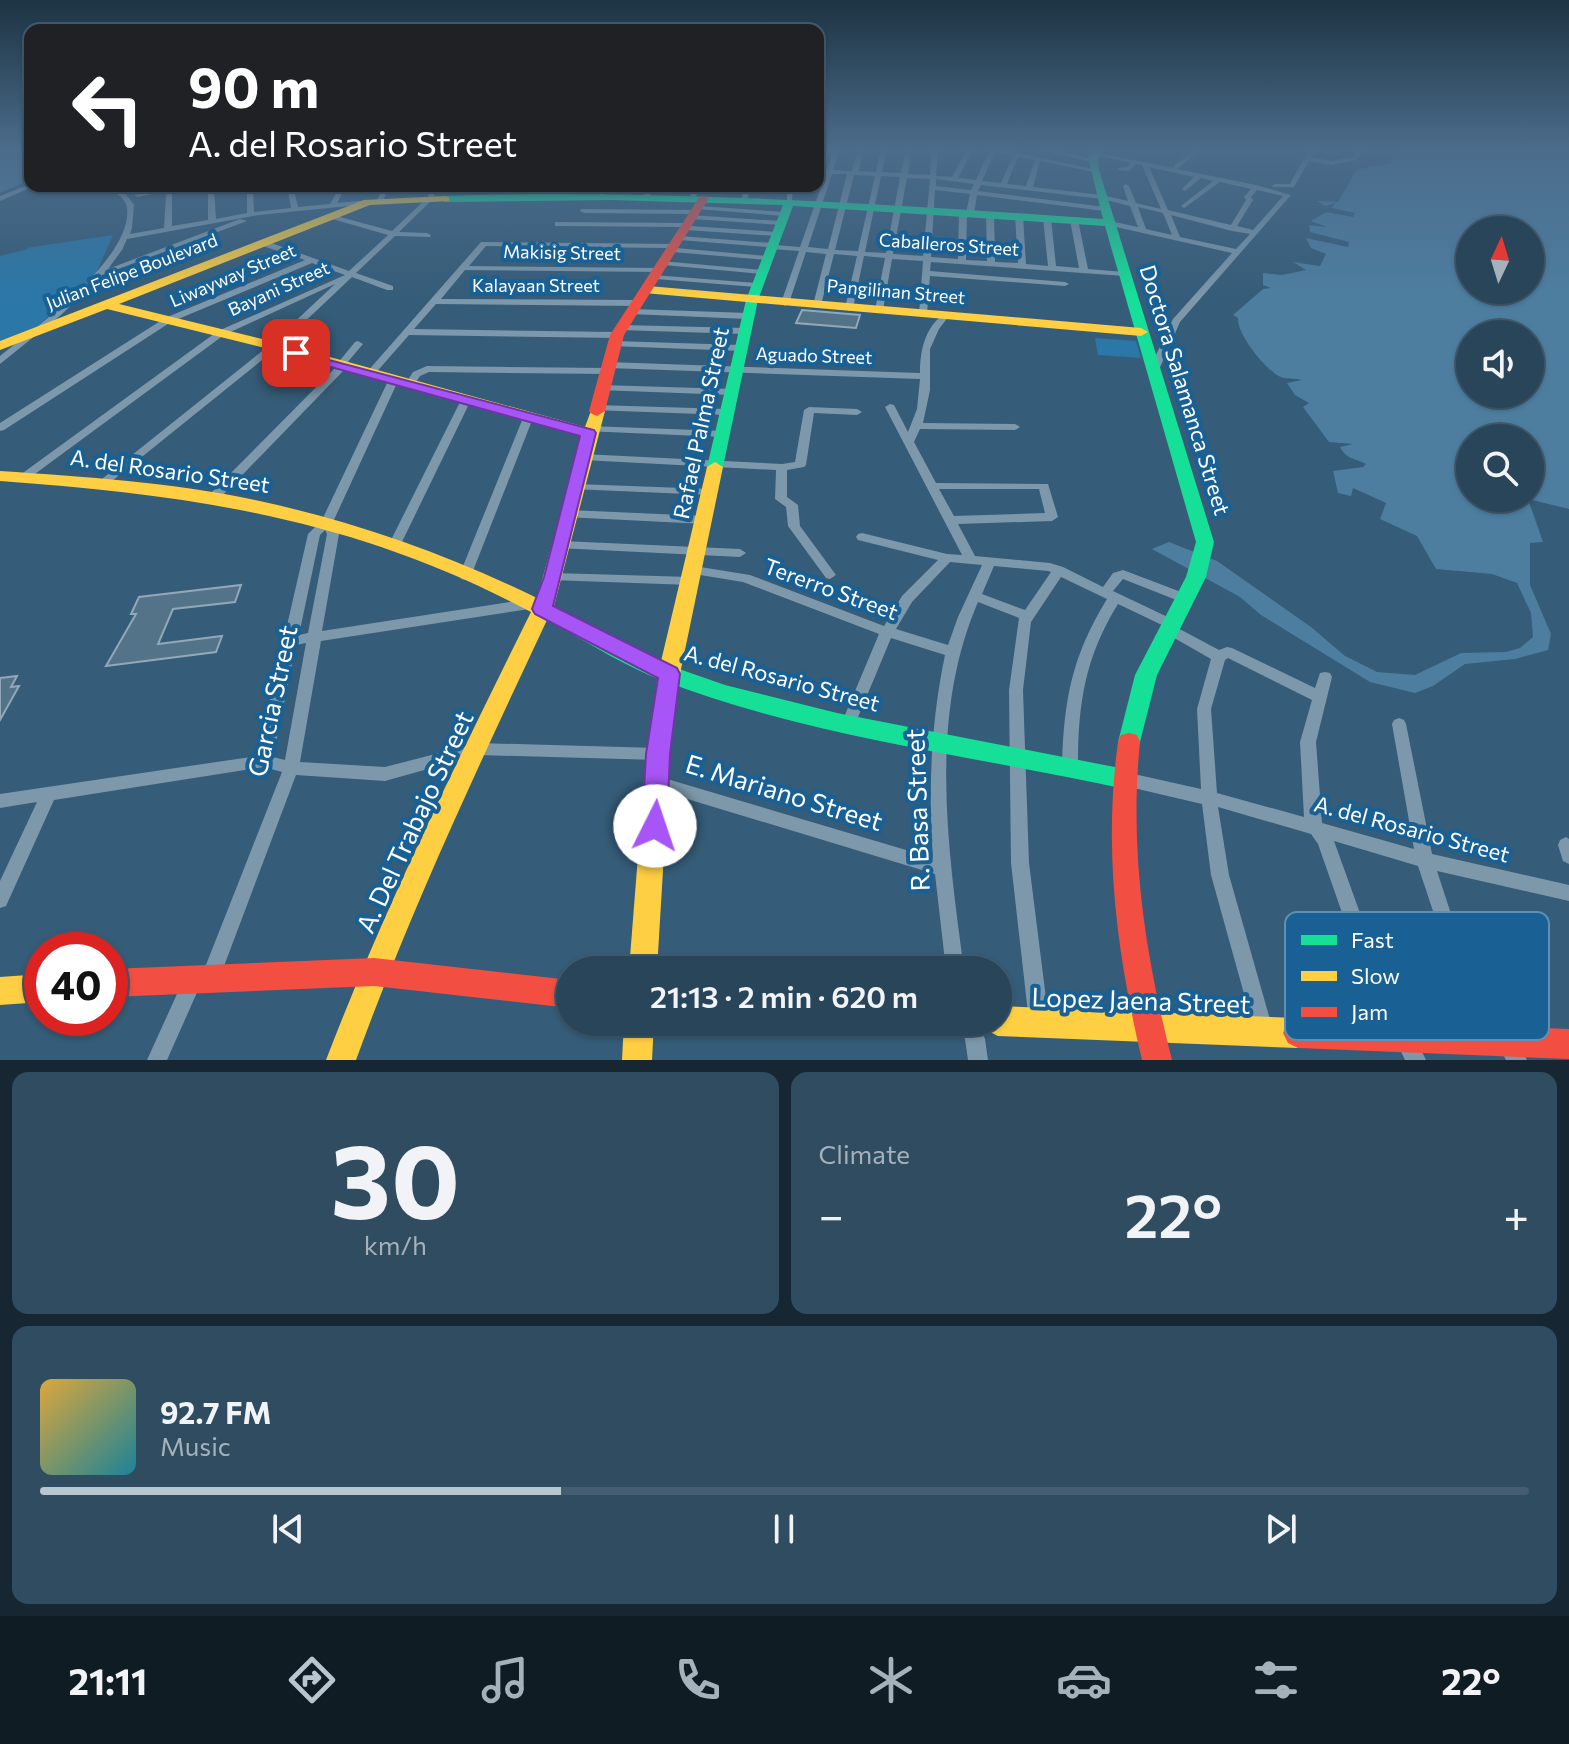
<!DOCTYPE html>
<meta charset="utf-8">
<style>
body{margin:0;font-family:Commissioner,sans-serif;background:#304c60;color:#f1f3f6;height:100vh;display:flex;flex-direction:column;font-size:30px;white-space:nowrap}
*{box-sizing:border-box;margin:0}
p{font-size:26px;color:#a5b1bb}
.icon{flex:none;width:44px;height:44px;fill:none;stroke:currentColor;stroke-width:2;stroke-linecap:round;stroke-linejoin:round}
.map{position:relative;height:1060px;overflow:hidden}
.details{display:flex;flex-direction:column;gap:12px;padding:12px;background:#162632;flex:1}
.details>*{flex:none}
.guide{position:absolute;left:24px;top:24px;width:800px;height:168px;border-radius:16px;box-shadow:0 2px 6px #0004,0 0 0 2px #445d70;background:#202124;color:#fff;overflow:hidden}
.needle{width:52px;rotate:4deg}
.tools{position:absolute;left:1456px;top:216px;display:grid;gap:16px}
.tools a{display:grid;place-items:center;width:88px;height:88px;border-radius:50%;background:#28455a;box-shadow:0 2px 6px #0004,0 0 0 2px #445d70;font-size:40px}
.speed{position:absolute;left:24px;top:932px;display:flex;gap:16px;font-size:40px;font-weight:700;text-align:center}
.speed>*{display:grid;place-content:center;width:104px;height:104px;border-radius:50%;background:#28455a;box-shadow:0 2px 6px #0004,0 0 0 2px #445d70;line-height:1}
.speed .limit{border:12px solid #d22;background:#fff;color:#111}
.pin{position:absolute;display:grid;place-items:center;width:68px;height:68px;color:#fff;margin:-34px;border-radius:16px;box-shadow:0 4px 12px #0006}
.me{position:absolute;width:88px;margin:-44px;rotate:4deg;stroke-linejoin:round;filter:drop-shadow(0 0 6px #0008)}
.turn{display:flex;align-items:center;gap:28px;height:168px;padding:0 32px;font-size:36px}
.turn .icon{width:104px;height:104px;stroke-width:2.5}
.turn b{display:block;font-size:56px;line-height:68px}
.big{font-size:60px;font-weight:600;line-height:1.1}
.details .tile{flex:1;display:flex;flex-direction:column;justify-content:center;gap:12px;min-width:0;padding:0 28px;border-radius:16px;background:#304c60}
.details .dial{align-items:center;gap:0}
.dial b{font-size:104px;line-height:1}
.song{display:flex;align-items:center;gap:24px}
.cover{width:96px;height:96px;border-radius:12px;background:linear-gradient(135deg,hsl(40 70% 55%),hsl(190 70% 35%))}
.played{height:8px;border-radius:4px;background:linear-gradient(90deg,#b8c6d0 35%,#445d70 35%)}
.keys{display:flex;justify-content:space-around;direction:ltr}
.heat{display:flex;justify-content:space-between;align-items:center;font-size:44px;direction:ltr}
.details .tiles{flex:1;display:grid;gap:12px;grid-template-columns:1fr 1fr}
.tile:last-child{grid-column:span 2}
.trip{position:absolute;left:556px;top:956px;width:456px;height:80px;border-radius:40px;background:#28455a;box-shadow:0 2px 6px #0004,0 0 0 2px #445d70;font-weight:600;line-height:80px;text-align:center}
.menu{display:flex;height:128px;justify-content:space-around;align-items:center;background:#101c24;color:#a5b1bb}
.menu .icon{width:56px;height:56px}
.menu .on{color:#b8c6d0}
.menu b{font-size:36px;color:#f1f3f6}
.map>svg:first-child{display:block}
</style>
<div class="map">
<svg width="1569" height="1060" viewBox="0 0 1569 1060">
<rect width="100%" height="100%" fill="#355c78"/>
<g fill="#2a77a8">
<polygon points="113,235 95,276 34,329 0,342 0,256 29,249 26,248"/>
<polygon points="1095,338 1136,341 1141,358 1098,355"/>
</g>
<g fill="#4d7ea0" fill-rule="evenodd">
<polygon points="0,149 30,149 30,180 0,193"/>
<path d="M1396,149H1569V509L1528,499L1543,542L1530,543V585L1551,634L1548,650L1515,659L1465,664L1433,686L1415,693L1370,682L1261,615L1240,597L1152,549L1169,542L1217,561L1311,627L1345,656L1377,672L1415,675L1461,653L1506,652L1520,648L1533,637L1531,613L1517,583L1492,574L1436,569L1417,536L1380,519L1386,503L1353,488L1351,496L1338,493L1333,471L1363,467L1366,464C1355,458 1347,460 1340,447L1353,444L1329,442L1303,407L1309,403L1295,395L1287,383L1302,380C1295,378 1283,380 1277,375C1263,366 1237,334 1238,318L1233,315L1263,289L1271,288L1263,285V273L1282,275L1306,270L1293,262L1320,266L1326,254L1311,248L1306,238L1348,247L1349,242L1310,232L1309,225L1327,227L1311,221L1326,212L1353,217L1355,213L1332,208L1335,203L1325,206L1317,201L1338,202L1356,170L1391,163ZM1470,230H1530V290H1470ZM1470,334H1530V394H1470ZM1470,438H1530V498H1470Z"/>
</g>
<g fill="#537388" stroke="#92a8b8" stroke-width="2">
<polygon points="802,310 849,314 860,315 856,328 796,323"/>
<polygon points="241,585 235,602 173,609 158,644 222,636 216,652 106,666 136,614 131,614 139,597"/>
<polygon points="17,676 11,687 19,686 0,720 0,678"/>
</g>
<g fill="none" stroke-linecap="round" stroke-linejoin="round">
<g fill="#7d98ab" fill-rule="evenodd">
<path d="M834,149H840L833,170L852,171L858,149H864L859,171L876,172L881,149H887L882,172L901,173L906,149H912L908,174L930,175L932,149H938L936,176L952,177L967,149H973L958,178L976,180L989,151L986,149H1001L1097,170L1094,172L1040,161L1033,187L1102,195L1128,201L1123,186L1126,184L1129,186L1136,203L1161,209L1142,165L1136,164L1129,171L1118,170V168L1127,167L1131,163L1093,154V152L1174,168V166L1195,149H1202L1177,169L1256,185L1291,195L1180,322L1158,372L1153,375L1148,372L1173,319L1232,253L1107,225L1106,223L1110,221L1138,227L1130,206L1102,199L981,185L978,191L1105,207L1109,209L1105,211L977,195L974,213L970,215L967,213L966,260L987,261L986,214L990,212L994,214L995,262L1018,263L1015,216L1019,214L1023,216L1026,264L1048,266L1043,218L1047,216L1051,218L1056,266L1079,268L1070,220L1074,218L1078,220L1088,269L1125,272L1129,274L1125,276L931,262L930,271L1065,282L1069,284L1065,286L930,276L927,314L923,317L919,314L923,261L892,259L883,310L879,313L875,310L885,258L864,256L853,308L849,311L845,308L857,256L834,254L821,305L817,308L813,305L826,254L806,252L789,303L785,306L781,303L799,251L771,249L767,247L680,240L676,238L680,236L772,243L776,245L800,247L826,173H818V169L827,170ZM995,152L1013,156L1001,183L982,181ZM1018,157L1035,160L1026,186L1007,184ZM1149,167L1194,177L1182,189L1185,191L1201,178L1213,181L1182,205V207L1184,208L1220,182L1251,189L1244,197L1246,200L1231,225L1168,210ZM832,174H847L828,249L808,247ZM854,175L875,176L858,251L835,250ZM881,176L900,177L886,253L865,252ZM907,178L930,179L923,256L893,254ZM936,179L974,184L971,190L936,186ZM935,190L970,194L966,213L963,211L959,213L958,259L931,257ZM1257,190L1283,196L1253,230L1237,226L1253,200L1251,197ZM1138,207L1163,213L1172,235L1146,229ZM1171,215L1232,231L1250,234L1236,249L1180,237Z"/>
<polygon points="1036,149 1050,149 1095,160 1092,162"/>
<polygon points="1309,149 1315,149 1311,157 1331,161 1354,157 1358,149 1364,149 1356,160 1331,165 1309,161 1294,187 1273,187 1272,186 1275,184 1290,184"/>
<polygon points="30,184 30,186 33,186 32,187 0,201 0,196"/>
<path d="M107,186C119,186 127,194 134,205L132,228L130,234L164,228L166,195L169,193L172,195V226L208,220V189L211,187L214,189L216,219L247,213V186H253L254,212L291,208L287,186H293L298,207L330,204L340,186H346L337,203L368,200L371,202L368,204L259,215L127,239L122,250L108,269L240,219L247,221L102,275L61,315L0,364V356C35,328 133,258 127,208C126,198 114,192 107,186Z"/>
<polygon points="183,186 199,186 137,197 134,195"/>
<polygon points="383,186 389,186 383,201 380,203 377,201"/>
<polygon points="431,186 437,186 433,199 399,232 427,233 431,235 430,237 395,236 356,273 393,286 393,290 387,290 352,277 277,348 107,485 103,486 97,483 271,344 335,284 224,335 28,479 20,479 18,477 20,475 218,331 345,275 312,263 171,322 4,430 0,431 0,423 165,318 305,260 260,245 260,241 266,241 349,271 388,235 329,218 329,214 392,231 428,197"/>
<polygon points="603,186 609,186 605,195 602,197 599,195"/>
<polygon points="647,186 653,186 650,196 647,198 644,196"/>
<polygon points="693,186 699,186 696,197 693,199 690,197"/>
<polygon points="743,186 749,186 748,199 745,201 742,199"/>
<polygon points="787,186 793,186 792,202 787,201"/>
<polygon points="699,206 785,212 789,214 785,216 697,209 697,207"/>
<polygon points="581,209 696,210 700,212 696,214 584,213 580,211"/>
<polygon points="690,215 781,221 785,223 781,225 693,219 690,219"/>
<polygon points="555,222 688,223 691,223 691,226 777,232 781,234 777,236 686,230 683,227 558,226 555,226"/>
<polygon points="481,242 675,244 679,246 676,248 767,256 771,258 767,260 673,252 669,250 671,248 486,246 469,266 660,268 664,270 660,272 465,270 441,299 638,300 642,303 638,306 436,304 414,329 617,332 622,335 617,338 409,335 373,376 367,376 367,372"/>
<polygon points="661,261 762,270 766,272 762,274 664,265 660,263"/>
<polygon points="653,275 756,283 760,285 756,287 656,279 652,277"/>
<polygon points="633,309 748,313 752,316 748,319 630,314 629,312"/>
<path d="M945,313L949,316L939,329L930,349V390L923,423L1015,424L1020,427L1015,430L920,429L914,442L936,483L1048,484L1058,517L1052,521L958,524L975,556L1050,563L1063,567L1103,587L1113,573L1123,570L1189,595L1191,598L1189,601L1184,603L1123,579L1113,591L1174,620L1176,623L1174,626L1219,650L1227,647L1232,648L1315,688L1320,673L1325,672L1330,673L1332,677L1316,742L1322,823L1414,849L1392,724L1394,720L1399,718L1404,720L1406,724L1432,854L1569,885V901L1437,871L1453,920L1527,1060H1506L1439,929L1418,866L1334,841L1378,963L1426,1060H1405L1361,967L1318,844L1311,834L1218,807L1229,875L1273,1030L1270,1037L1263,1040L1256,1037L1211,875L1202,804L1125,786L1119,784L1117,779L1119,774L1125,772L1201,789L1197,709L1211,659L1162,631L1160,628L1162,625L1118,604C1085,657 1078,704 1078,765L1076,770L1070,772L1064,770L1062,765C1064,699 1072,656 1107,599L1061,577L1031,622L1023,690L1029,863L1049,1022L1046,1029L1039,1032L1032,1029L1029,1022L1011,863L1009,690L1019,618L978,602C928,718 948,849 964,970H946L935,874L651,788L649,783L651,778L657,776L933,858C928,789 931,722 945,655L891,638L856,722L854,726L849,728L844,726L842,722L879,634L743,582L694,574L688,570L694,566L750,575L884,626L902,596L938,560L858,540L856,537L858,534L862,533L947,554L962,555L885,407L890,404L894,405L908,432L917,409L920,379L608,368L603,365L608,362L920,373C920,350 925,327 945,313ZM939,489H1039L1045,513L954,516ZM950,562L982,565L958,617L948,645L896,629L912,602ZM994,566L1048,571L1051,572L1025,610L982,594ZM1228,658L1312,700L1300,742L1304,817L1217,793L1211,709L1225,660Z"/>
<polygon points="622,325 744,328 748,331 744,334 619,330 618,328"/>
<polygon points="358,341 363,344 346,364 346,368 218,500 210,500 208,497 210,494 336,367 337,364 355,342"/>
<polygon points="614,341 741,345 746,348 741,351 611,346 611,342"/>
<polygon points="427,366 607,368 612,371 607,374 429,372 420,376 412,388 406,388 404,386 413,372"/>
<path d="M393,378L398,381L333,522L339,534L322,631L529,599L534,601L536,604L534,607L529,609L321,641L300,762L385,767L478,743L658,748L663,749L666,754L663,759L658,760L478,755L385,781L296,775L218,982L211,984L203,979L167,1060H147L187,972L194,970L202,975L282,772L264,767L54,800L6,906L0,908V881L37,802L0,808V794L257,756L308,534L322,520L388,381ZM325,530L327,534L308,633L299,635L320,535ZM306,643L285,760L273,757L296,645Z"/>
<polygon points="601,385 732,389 737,392 732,395 598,390 596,388"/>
<polygon points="465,399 470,402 400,546 394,550 390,549 388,546 460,402"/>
<polygon points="596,405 727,409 732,412 727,415 592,410 591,408"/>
<polygon points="809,407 857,409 862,412 857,415 814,413 806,465 804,467 787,470 787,497 798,505 800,526 836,575 830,579 826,578 788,526 786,507 775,499 776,470 583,460 578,457 583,454 782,464 795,462 804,410"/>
<polygon points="528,415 533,418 471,576 465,580 461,579 459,576 523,418"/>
<polygon points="589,426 723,431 728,434 723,437 585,431 584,429"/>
<polygon points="576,484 711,489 717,492 711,495 572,489 570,487"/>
<polygon points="569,510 705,516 711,520 705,524 565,517 563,514"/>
<polygon points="562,541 740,549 746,553 740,557 558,548 556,545 558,542"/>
<polygon points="554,573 691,577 697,581 691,585 550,580 548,577 550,574"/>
<polygon points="1566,837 1569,839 1569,864 1563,861 1558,845 1560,840"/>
<polygon points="958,1022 978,1022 985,1039 988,1060 968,1060 965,1039"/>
</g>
<g fill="#16e098" fill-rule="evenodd">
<path d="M1096,149H1106L1098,158L1099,170L1214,542L1206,577L1157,675L1140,742L1137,749L1129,751L1121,749L1118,742L1135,675L1186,577L1196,542L1105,226L793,206L758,300L723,467L715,472L707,467L746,300L783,205L611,200L445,202L440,199L445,196C666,189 883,204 1103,219L1088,157Z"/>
<path d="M565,614L662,663L725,685L837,713L1125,769L1133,772L1137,779L1133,786L1125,789C970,755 810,737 661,680C625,666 592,645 558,626L555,621L558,616Z"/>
</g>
<g fill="#ffcf43" fill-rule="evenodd">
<path d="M445,196L449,197V201L370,205L119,304L279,343L585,427L592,408L597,406L605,411L554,606L572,616L575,621L572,626L565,628L547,620C479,765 411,909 356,1060H326C385,906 458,760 531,612C356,519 195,495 0,481V471C85,477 171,482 255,500C353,521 447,554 537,598L582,436L269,349L107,309L0,350V341L364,200Z"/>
<polygon points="648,286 1141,328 1148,332 1141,336 644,293 642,290"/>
<polygon points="715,462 723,467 680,674 670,754 657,970 629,970 646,754 658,674 707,467"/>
<polygon points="42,974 42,1002 0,1005 0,977"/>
<polygon points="998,1006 1298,1018 1308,1023 1313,1033 1308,1043 1298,1048 998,1036 988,1031 984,1022 998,1022"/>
<polygon points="624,1022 654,1022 652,1060 622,1060"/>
</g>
<g fill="#f24e42" fill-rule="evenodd">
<polygon points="700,196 709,198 624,335 605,411 597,416 592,414 589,411 610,335"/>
<path d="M1129,733L1137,735L1140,742C1129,851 1145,954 1172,1060H1142C1117,954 1103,851 1118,742L1121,735Z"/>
<polygon points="374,958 570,980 570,1008 374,986 110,997 110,969"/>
<polygon points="1298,1018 1569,1029 1569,1059 1298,1048 1288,1043 1283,1033 1288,1023"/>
</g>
</g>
<linearGradient id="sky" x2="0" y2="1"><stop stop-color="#1d3342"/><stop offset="0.5" stop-color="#4b6c8b"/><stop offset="1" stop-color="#4b6c8b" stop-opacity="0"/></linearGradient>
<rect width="1569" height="298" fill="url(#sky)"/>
<polygon fill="#a855f7" stroke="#6d37a1" stroke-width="2" points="291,350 594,430 596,433 553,606 677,668 680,674 670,754 667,826 663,834 655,837 646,834 642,826 646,754 658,678 535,614 532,609 544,577 580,436 291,356"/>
<g text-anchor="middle" stroke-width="8" stroke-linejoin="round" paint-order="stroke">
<g font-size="18" fill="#fff" stroke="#196194">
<text transform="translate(949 245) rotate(4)" y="6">Caballeros Street</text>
<text transform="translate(562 253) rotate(1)" y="6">Makisig Street</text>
<text transform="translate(132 272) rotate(-21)" y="6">Julian Felipe Boulevard</text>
<text transform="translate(233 276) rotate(-23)" y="6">Liwayway Street</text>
<text x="536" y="292">Kalayaan Street</text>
<text transform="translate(279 289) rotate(-24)" y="6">Bayani Street</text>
<text transform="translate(896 292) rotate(5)" y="6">Pangilinan Street</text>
<text transform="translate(814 356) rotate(2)" y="6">Aguado Street</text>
</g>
<g font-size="22" fill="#fff" stroke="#196194">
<text transform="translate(1185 390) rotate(73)" y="8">Doctora Salamanca Street</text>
<text transform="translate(701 423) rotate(-78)" y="8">Rafael Palma Street</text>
<text transform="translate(170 471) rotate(8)" y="8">A. del Rosario Street</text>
<text transform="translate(831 589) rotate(20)" y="8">Tererro Street</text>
<text transform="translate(782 678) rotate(15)" y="8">A. del Rosario Street</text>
<text transform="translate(1412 829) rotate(15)" y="8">A. del Rosario Street</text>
</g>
<g font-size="26" fill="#fff" stroke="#196194">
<text transform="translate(273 701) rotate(-78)" y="9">Garcia Street</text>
<text transform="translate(784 793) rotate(17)" y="9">E. Mariano Street</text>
<text transform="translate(918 810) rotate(-92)" y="9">R. Basa Street</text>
<text transform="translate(415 822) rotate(-65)" y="9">A. Del Trabajo Street</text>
<text transform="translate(1141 1001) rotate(2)" y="9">Lopez Jaena Street</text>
</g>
</g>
<rect x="1285" y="912" width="264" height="128" rx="12" fill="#196194" stroke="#5e90b4" stroke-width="2"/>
<rect x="1301" y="935" width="36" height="10" fill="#16e098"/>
<rect x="1301" y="971" width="36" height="10" fill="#ffcf43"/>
<rect x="1301" y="1007" width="36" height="10" fill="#f24e42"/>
<g font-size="22" fill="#fff">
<text x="1351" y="948">Fast</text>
<text x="1351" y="984">Slow</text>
<text x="1351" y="1020">Jam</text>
</g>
</svg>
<div class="tools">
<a><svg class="needle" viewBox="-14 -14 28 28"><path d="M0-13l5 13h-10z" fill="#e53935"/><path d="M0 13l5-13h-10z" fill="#a5b1bb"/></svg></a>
<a><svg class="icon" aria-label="sound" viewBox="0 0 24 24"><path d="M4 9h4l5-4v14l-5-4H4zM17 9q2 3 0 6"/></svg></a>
<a><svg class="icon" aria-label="search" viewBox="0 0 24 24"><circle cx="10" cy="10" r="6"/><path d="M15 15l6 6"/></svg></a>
</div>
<div class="speed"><div class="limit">40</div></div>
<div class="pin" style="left:296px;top:353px;background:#d93025"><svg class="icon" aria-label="arrive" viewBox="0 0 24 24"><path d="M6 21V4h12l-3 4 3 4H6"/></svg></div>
<svg class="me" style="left:655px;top:826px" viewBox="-20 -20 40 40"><circle r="19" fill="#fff"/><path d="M0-13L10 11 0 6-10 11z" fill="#a855f7"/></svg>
<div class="trip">21:13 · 2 min · 620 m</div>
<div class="guide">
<div class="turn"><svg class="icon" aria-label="left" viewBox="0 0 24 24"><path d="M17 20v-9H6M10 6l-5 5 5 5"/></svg><div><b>90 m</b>A. del Rosario Street</div></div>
</div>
</div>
<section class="details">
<div class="tiles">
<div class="tile dial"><b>30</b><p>km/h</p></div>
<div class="tile"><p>Climate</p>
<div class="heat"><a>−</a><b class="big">22°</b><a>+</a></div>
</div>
<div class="tile">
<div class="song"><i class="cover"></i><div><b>92.7 FM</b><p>Music</p></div></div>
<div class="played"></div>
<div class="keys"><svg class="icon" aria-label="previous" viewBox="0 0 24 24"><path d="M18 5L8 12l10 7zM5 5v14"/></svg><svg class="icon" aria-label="pause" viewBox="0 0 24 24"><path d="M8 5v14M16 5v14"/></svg><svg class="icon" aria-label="next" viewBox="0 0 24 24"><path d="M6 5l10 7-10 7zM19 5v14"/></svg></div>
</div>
</div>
</section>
<nav class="menu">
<b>21:11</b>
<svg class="icon on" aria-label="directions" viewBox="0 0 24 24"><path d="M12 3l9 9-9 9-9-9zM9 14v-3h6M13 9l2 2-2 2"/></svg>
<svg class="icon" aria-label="music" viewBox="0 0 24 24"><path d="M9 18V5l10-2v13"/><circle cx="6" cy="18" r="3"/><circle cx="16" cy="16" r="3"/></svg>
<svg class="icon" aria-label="phone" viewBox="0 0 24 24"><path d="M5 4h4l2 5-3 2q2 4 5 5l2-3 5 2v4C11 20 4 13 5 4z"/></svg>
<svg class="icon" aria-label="climate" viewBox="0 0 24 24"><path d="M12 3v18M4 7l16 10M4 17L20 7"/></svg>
<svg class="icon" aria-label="car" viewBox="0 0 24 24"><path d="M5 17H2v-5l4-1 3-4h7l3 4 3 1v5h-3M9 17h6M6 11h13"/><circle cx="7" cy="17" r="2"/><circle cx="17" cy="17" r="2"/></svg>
<svg class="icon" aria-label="filters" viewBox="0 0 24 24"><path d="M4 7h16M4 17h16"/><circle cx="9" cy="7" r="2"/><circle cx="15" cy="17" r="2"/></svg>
<b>22°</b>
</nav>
